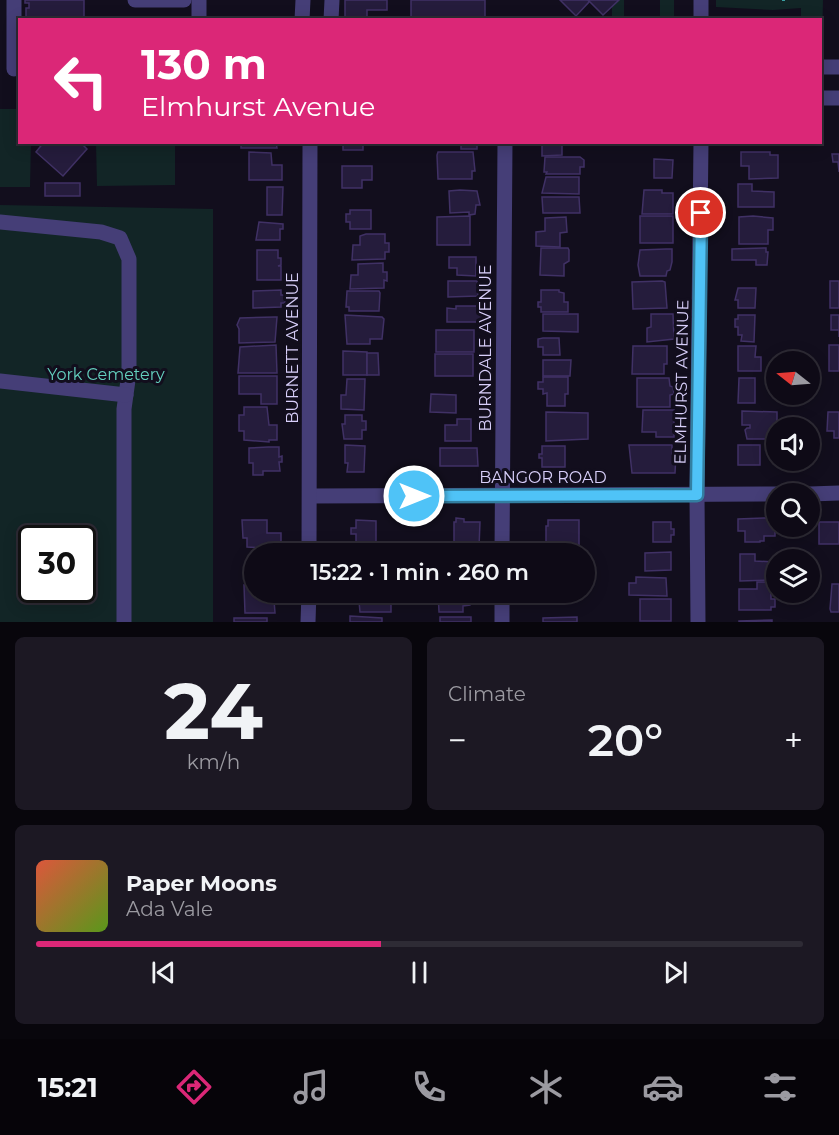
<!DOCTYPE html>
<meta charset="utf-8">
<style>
body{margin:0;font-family:Montserrat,sans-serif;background:#1c1823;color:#f1f3f6;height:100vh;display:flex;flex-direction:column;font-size:22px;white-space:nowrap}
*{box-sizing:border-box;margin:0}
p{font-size:20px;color:#9b9aa1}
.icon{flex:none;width:33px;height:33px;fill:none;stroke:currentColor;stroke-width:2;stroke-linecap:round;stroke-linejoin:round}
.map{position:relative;height:622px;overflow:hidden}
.details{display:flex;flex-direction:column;gap:15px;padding:15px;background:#08060c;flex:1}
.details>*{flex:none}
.hud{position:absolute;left:18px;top:18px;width:804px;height:126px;border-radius:0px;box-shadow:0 3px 15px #0003,0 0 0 2px #2e2b35;background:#db2777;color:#fff;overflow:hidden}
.needle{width:39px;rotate:287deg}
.controls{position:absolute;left:766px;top:351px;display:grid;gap:12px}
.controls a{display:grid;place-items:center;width:54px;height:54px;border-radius:50%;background:#0e0a16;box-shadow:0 3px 15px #0003,0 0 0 2px #2e2b35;font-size:30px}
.speed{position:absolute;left:18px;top:525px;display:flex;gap:12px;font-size:30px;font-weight:700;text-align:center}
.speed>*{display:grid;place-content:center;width:78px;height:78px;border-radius:50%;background:#0e0a16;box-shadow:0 3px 15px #0003,0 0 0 2px #2e2b35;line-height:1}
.speed .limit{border:3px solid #111;border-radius:9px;background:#fff;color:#111}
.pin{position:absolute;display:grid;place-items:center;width:51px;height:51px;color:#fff;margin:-26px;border:3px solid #fff;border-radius:50%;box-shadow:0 2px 6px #0007}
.me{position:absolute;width:66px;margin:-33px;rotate:90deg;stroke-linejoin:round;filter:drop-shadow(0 0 4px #0008)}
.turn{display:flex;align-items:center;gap:21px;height:126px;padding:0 24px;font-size:27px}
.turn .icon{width:78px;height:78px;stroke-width:2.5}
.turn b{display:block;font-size:42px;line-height:51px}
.big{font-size:45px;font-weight:600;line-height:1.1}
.details .widget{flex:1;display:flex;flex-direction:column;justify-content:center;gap:9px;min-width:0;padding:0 21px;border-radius:9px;background:#1c1823}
.details .dial{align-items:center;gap:0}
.dial b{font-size:78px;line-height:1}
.song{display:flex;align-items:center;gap:18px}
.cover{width:72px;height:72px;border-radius:9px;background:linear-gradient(135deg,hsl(10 70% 55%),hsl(90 70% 35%))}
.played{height:6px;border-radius:3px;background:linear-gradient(90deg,#db2777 45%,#2e2b35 45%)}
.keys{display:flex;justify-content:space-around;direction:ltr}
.heat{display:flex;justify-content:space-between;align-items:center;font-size:33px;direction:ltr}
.details .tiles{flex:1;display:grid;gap:15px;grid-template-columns:1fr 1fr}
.widget:last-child{grid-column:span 2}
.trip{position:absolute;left:244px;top:543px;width:351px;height:60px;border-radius:30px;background:#0e0a16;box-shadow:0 3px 15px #0003,0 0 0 2px #2e2b35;font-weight:600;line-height:60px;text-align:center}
.menu{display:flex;height:96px;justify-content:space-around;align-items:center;background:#060409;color:#9b9aa1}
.menu .icon{width:42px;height:42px}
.menu .active{color:#db2777}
.menu b{font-size:27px;color:#f1f3f6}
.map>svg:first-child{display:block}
</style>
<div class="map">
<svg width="839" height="622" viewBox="0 0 839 622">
<rect width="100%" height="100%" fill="#120e1d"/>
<g fill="#122526" fill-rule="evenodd">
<polygon points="619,0 624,0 624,19 614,19 612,17 612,6"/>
<polygon points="660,0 674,0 674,19 658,19 660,16"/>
<polygon points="716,0 823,0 822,48 821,49 820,20 801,19 801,8 773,10 716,7"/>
<polygon points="0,109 19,109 20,142 31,143 30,187 0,187"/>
<polygon points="96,143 175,143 175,185 97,186"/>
<path d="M0,205L213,209V622H0ZM32,538H82V590H32Z"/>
</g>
<g fill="#251c3c" stroke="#403165" stroke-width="1.5">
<polygon points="25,0 84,0 84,20 26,20 26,8 29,8 29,3 25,3"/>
<polygon points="345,0 387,0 387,10 367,10 367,19 345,19"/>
<rect x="411" y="0" width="74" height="20"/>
<polygon points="560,0 588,0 589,2 576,16"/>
<polygon points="588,0 619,0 603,15"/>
<polygon points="44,142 80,142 87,149 63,176 36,152"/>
<polygon points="241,142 276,142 277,148 241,148"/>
<rect x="343" y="142" width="20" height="8"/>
<rect x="461" y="142" width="16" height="7"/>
<polygon points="542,142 560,142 560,145 562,144 562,155 542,156"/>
<polygon points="641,142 671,142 672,143 641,144"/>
<rect x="745" y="142" width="23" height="3"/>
<polygon points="249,152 271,153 272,165 282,165 282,180 249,180"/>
<polygon points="438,152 473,152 475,171 472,171 472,179 438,179 437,155"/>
<polygon points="741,152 770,152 770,155 778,155 778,178 749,179 749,166 741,166"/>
<polygon points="832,154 839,154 839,172 838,162 833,162"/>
<polygon points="545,157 580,157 584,160 584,167 580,167 580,174 546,174 547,172 544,172"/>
<polygon points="654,159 673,160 672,178 654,178"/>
<polygon points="342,166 372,166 372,180 362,180 362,188 342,188"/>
<polygon points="546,177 579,177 579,194 542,193"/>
<rect x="45" y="183" width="35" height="13"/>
<polygon points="738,184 752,184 752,191 774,192 774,207 738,207"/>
<polygon points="267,187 283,187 282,215 267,215"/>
<polygon points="460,190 477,191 480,205 476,205 475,214 469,215 469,212 450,213 449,191"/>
<polygon points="644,190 662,190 662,193 673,193 673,214 642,214"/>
<polygon points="542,197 579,197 580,213 543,213"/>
<polygon points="350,210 371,210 371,229 350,229 350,222 346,222 346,214 350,214"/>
<polygon points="470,216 470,245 437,245 437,217"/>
<rect x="640" y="216" width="33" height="27"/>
<polygon points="753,216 773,218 773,230 768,230 768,244 739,244 739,217"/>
<polygon points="566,217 567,232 560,233 560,247 536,246 536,232 545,231 545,218"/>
<polygon points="259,222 283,224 283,229 280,229 280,240 256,240"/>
<polygon points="366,234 385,234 385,243 389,243 389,252 385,252 385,259 352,260 353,245 360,245 360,236"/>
<polygon points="541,248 568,248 569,250 569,261 564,264 564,276 540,275"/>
<polygon points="766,248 766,252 768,252 767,265 756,265 756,260 732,260 732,249"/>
<polygon points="666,249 672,249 672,262 670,270 667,271 666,276 640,276 638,265 640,250"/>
<polygon points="257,250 278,250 278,258 281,258 281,265 278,266 281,266 281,280 257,280"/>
<polygon points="449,257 476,257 476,276 457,275 457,268 449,268"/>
<polygon points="383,263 383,272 387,272 387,281 384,280 384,288 350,289 351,275 358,275 358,264"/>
<polygon points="448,281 477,281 478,296 448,297"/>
<polygon points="662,281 665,282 667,308 633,309 632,282"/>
<rect x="830" y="281" width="9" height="27"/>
<polygon points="738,288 756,288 755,308 738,308 738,300 735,300"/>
<polygon points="281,290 281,295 285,295 285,303 281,303 281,307 253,308 253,291"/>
<polygon points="541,290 559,290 559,292 564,293 564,302 568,302 568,312 541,312 541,307 538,307 538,302 541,302"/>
<polygon points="347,291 379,291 380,293 379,311 349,311 349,307 346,307"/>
<polygon points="456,306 477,306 477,312 482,312 482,322 447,322 447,308 456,309"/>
<polygon points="543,314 578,314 578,332 543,331"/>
<polygon points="651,314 673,314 674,339 647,342 647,328 651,327"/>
<polygon points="345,315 382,317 384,319 382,339 370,339 370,344 347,344"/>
<polygon points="738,315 755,315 754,342 741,341 742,335 738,335 738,327 735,327 735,319 738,319"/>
<polygon points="831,315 839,315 839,337 839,330 831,330"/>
<polygon points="275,317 277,317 275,342 239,343 239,329 237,325 240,318"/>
<rect x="436" y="330" width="38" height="22"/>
<polygon points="543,338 559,338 560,355 543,355 543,347 538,347 538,339"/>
<polygon points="276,345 277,373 238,373 240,347"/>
<rect x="829" y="345" width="10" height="26"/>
<polygon points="633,346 667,346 667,364 664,364 664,374 632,374"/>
<polygon points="738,346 756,346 755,357 761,357 761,371 738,371"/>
<polygon points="343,351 367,352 367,375 343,375"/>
<polygon points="367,353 378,353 379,375 367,375"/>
<rect x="435" y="354" width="38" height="22"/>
<polygon points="543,360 571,360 570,376 543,376"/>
<polygon points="239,376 277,376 277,404 261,404 261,394 239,394"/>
<polygon points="543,377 568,377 568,394 565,394 565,406 547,406 547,393 543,394 543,389 538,389 538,382 543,382"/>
<polygon points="637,378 669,378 670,386 673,387 674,394 670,395 670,407 637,407"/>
<polygon points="739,378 755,378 755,403 738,403"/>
<polygon points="347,379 365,379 364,410 341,409 341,395 346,395"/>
<polygon points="431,394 456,395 456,413 430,412"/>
<polygon points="244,407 267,407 269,425 277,425 277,440 269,440 269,442 244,440 244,431 239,431 239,415 244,415"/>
<polygon points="643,410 674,410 674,437 656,437 656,432 642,432"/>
<polygon points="742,411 777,412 777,421 781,422 781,428 777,428 777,439 747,439 745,430 747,428 750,428 750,425 742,425"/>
<polygon points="546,412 588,413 588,439 546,441"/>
<polygon points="828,412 839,412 839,438 834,438 834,431 827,431"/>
<polygon points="345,415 362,415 362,421 366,421 366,430 362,430 362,439 344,439 342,424 345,424"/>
<polygon points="457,419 471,419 471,441 445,441 445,425 457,425"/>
<polygon points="345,445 365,446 364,472 347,472 348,463 345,463"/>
<polygon points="629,445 672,445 672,454 676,454 675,473 632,473"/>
<rect x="738" y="445" width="22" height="20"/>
<polygon points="542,446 565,446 565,467 542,467 542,458 539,458 539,454 542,454"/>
<polygon points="268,447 279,447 279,457 282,456 282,462 279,462 280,471 263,471 263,475 253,475 253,463 249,463 249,448"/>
<polygon points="440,448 477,448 478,466 440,466"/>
<polygon points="456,518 464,519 464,522 480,522 479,547 454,547 454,522 456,522"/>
<polygon points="764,518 772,518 772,523 775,523 775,536 764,536 764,541 760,541 760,542 745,542 745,531 738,531 738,519"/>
<polygon points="242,520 267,520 267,533 281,533 281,549 247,547 247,538 243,538"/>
<polygon points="356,520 376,521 376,542 356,542 356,534 351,534 351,528 356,528"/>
<polygon points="548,520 579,520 579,547 546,547 546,526 548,526"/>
<polygon points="653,522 671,522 671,529 674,529 674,535 671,535 671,542 653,542"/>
<rect x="819" y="522" width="20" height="22"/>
<polygon points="271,551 285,551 285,554 255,554 271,553"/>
<polygon points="546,552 580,552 546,554"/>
<polygon points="671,552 671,570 645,571 645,553"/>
<polygon points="740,554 755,554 755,561 774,562 774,580 740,581"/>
<polygon points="636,577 666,578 667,596 629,595 629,583 636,583"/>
<polygon points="757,582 776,582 776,593 771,593 771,599 775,599 775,607 771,607 771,610 739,610 739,589 757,589"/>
<polygon points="832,584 839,584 839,612 831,612 830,609"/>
<polygon points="244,585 255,585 255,592 276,592 276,600 274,600 275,613 245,613"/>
<polygon points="351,592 391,592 391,612 360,612 359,601 365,601 365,599 351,599"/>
<polygon points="438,592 476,592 476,601 471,601 470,605 463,606 463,612 439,612"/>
<rect x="541" y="592" width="27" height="8"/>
<rect x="640" y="599" width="31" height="22"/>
<polygon points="350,616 382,618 382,622 350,622"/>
<rect x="440" y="617" width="31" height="5"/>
<polygon points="577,617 577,622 543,622 543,618"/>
<rect x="234" y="618" width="33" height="4"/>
<polygon points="772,620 772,622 739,622 739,621"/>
</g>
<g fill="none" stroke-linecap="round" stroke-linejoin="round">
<polyline stroke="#3aa0a3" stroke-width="2" stroke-dasharray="3 4.5" stroke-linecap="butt" points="782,0 788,0"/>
<g stroke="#453e77" stroke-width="15">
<polyline points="14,0 14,69"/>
<polyline points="135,0 184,0"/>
<polyline points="701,0 701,20"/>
<polyline points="199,20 199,0"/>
<polyline points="302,20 303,0"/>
<polyline points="331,20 332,0"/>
<polyline points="820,67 839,67"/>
<polyline points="820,98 839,98"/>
<polyline points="0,222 101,232 120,238 129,259 129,373 124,409 124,622"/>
<polyline points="0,381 126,395"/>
<polyline points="810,494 839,493"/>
<polyline points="310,496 777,494"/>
<polyline points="309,554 310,142"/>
<polyline points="502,554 505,142"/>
<polyline points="308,622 309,592"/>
<polyline points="502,622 502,592"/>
<polyline points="698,622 697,495 701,142"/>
</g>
</g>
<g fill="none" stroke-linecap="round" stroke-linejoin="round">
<defs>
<polyline id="route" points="414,496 697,495 701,213"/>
</defs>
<use href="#route" stroke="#337fa1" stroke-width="15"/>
<use href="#route" stroke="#4fc3f7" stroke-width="10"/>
</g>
<g text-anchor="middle" stroke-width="6" stroke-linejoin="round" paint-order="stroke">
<g font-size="16" fill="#d8cffa" stroke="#120e1d">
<text transform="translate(292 348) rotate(-90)" y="6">BURNETT AVENUE</text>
<text transform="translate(485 348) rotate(-90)" y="6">BURNDALE AVENUE</text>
<text transform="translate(681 382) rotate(-89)" y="6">ELMHURST AVENUE</text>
<text x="543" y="483">BANGOR ROAD</text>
</g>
<g font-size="16" fill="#64d1bf" stroke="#120e1d">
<text x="106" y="380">York Cemetery</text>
</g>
</g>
</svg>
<div class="controls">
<a><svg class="needle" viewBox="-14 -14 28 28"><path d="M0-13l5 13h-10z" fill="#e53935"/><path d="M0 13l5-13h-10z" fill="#9b9aa1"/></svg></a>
<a><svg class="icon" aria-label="sound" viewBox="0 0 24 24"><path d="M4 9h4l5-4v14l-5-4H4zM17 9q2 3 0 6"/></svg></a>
<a><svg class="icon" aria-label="search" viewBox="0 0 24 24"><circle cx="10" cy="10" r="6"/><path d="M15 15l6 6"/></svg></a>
<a><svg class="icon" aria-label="layers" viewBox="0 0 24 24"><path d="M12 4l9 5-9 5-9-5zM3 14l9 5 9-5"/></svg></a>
</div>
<div class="speed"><div class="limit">30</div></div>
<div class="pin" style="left:701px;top:213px;background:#d93025"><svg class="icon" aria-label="arrive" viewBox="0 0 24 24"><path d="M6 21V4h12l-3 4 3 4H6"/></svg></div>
<svg class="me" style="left:414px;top:496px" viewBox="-20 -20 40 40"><circle r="17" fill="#4fc3f7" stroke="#fff" stroke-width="3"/><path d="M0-11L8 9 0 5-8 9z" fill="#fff"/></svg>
<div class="trip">15:22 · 1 min · 260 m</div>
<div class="hud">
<div class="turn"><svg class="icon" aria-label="left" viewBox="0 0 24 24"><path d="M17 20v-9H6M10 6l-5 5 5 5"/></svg><div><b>130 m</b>Elmhurst Avenue</div></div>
</div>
</div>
<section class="details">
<div class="tiles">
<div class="widget dial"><b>24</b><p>km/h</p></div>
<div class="widget"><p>Climate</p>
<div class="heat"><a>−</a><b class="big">20°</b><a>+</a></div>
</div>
<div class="widget">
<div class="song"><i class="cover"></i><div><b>Paper Moons</b><p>Ada Vale</p></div></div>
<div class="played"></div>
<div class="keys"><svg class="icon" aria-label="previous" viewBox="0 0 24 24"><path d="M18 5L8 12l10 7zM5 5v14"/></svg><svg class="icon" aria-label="pause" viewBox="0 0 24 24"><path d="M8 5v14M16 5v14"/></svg><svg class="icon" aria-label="next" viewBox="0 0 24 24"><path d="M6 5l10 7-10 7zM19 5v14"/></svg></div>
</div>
</div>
</section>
<nav class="menu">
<b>15:21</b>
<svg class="icon active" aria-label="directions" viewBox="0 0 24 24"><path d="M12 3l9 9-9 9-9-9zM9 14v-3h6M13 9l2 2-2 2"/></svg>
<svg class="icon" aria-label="music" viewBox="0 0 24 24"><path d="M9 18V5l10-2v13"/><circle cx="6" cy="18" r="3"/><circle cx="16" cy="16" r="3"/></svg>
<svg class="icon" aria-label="phone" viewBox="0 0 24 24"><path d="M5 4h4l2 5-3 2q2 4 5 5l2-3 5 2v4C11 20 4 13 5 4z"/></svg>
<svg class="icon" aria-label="climate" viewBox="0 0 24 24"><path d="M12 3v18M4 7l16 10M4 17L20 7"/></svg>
<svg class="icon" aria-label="car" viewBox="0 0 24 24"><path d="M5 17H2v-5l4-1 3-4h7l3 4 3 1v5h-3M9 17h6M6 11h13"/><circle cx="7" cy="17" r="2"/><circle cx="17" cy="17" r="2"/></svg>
<svg class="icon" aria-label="filters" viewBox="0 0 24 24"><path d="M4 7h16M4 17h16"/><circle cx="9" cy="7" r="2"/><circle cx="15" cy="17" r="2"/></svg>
</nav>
